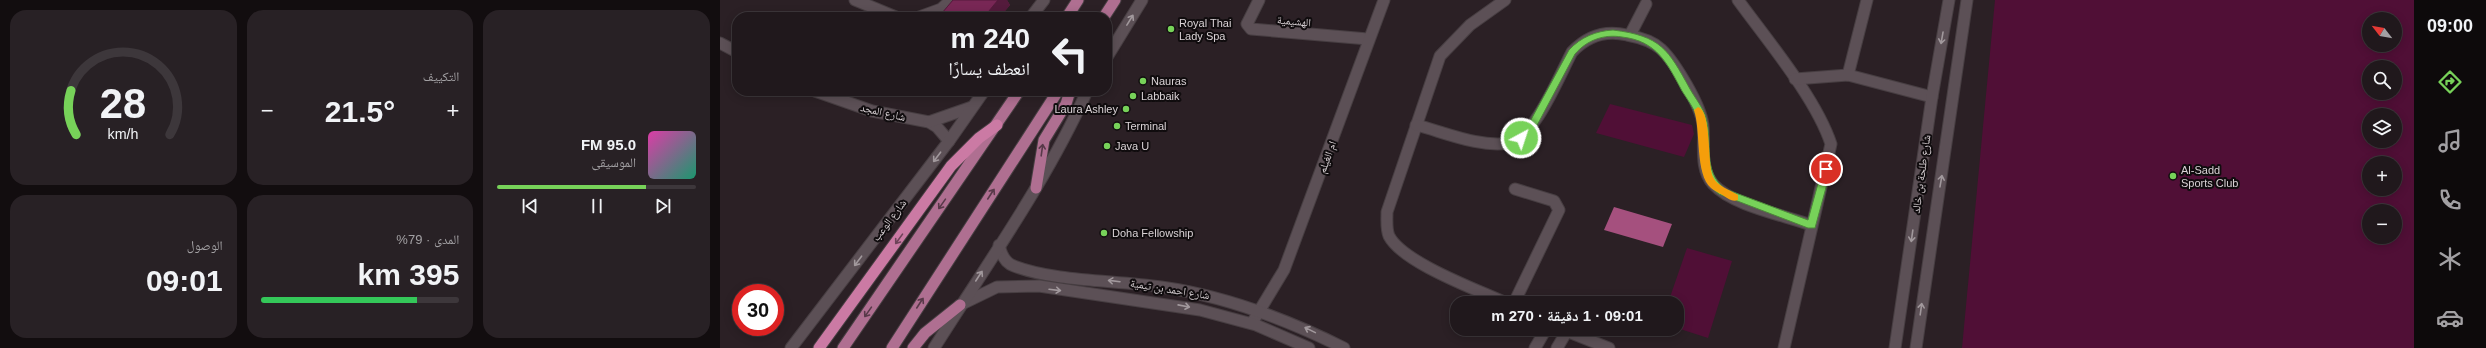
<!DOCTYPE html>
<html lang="ar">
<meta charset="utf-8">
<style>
body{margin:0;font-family:Helvetica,"Noto Naskh Arabic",sans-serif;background:#282125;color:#f1f3f6;direction:rtl;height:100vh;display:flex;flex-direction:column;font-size:15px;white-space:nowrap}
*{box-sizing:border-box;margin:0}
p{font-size:13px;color:#a2a0a3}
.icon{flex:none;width:22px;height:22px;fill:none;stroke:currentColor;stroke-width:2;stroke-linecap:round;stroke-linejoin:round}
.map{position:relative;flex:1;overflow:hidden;direction:ltr}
.details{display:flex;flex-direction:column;gap:10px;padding:10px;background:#120d0f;width:720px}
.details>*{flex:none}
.guide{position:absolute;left:12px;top:12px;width:380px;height:84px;border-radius:16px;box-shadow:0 2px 10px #0003,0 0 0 1px #3d373b;direction:rtl;background:#20181c;color:#f1f3f6;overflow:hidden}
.needle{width:26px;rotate:301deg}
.tools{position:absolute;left:1642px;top:12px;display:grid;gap:8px}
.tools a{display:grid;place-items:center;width:40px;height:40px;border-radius:50%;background:#20181c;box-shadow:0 2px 10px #0003,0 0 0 1px #3d373b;font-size:20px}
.speed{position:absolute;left:12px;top:284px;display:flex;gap:8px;font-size:20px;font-weight:700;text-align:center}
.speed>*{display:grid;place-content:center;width:52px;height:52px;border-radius:50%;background:#20181c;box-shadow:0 2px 10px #0003,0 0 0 1px #3d373b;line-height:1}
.speed .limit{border:6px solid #d22;background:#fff;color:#111}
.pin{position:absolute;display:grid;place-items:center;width:34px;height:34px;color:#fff;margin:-17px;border:2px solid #fff;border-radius:50%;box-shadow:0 1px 4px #0007}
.me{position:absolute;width:44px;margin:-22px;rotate:40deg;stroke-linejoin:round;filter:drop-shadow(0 0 3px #0008)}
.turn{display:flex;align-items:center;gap:14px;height:84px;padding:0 16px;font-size:18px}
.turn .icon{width:52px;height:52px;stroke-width:2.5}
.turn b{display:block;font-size:28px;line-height:34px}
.big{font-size:30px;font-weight:700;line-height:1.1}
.details .card{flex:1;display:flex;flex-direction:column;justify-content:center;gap:6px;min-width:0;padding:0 14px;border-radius:16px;background:#282125}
.details .dial{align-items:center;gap:0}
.dial svg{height:104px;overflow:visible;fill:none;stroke:#3d373b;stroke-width:7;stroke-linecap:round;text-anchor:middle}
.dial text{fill:#f1f3f6;stroke:none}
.song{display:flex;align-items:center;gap:12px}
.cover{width:48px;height:48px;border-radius:6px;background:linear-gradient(135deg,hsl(320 70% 55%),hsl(160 70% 35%))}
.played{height:4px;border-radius:2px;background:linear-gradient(90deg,#77d259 75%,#3d373b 75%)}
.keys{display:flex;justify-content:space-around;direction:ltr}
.heat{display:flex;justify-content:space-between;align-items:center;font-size:22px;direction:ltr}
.charge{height:6px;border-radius:3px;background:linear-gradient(90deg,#34c759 79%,#3d373b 0)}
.details .tiles{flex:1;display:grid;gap:10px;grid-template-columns:repeat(3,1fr)}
.card:first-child{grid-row:span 2}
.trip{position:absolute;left:730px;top:296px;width:234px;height:40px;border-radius:16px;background:#20181c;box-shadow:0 2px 10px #0003,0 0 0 1px #3d373b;font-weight:700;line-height:40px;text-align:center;direction:rtl}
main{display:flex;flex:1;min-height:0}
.dock{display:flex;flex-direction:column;width:72px;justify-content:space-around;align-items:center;background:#0d0a0b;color:#a2a0a3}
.dock .icon{width:28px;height:28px}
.dock .selected{color:#77d259}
.dock b{font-size:18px;color:#f1f3f6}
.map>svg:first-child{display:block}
</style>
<main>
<nav class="dock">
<b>09:00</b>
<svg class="icon selected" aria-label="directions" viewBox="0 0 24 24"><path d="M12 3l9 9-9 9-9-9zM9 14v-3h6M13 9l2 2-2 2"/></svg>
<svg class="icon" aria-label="music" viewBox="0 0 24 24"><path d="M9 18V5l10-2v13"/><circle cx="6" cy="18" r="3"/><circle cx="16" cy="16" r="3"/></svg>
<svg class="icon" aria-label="phone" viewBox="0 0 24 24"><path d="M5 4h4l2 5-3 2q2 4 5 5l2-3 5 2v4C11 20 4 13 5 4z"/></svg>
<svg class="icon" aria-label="climate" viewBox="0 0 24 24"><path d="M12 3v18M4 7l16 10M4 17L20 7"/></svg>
<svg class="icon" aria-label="car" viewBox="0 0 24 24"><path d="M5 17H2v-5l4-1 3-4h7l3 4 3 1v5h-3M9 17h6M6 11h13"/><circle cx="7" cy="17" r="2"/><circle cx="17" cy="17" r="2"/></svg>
</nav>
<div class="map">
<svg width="1694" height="348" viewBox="0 0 1694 348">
<rect width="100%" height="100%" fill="#2b2025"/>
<g fill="#500f36" fill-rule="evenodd">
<path d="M1275,0H1694V348H1242ZM1649,19H1675V45H1649ZM1649,67H1675V93H1649ZM1649,115H1675V141H1649ZM1649,163H1675V189H1649ZM1649,211H1675V237H1649Z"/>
<polygon points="890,104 972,125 974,134 964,157 876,133"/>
<polygon points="967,248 1012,261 988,338 957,328 957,303 948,303"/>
</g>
<polygon fill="#a5507e" points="894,207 952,224 943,247 884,230"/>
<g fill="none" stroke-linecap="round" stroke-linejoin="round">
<defs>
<g id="minor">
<polyline points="135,0 176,17"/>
<polyline points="539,0 527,24 531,29 648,39"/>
<path d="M785,0L750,25L720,56L667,212C667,220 666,229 669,236C683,263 758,290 786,303"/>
<path d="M1018,0C1047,40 1096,98 1111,144L1064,348"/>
<polyline points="199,17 221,9 231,0"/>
<polyline points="311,17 324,0"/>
<polyline points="910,35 926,4"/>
<polyline points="0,43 17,52"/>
<polyline points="1128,75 1147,0"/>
<polyline points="1075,79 1128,75 1212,97"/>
<polyline points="95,91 152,111 209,122 217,127 229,141"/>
<polyline points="209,122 252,107"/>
<path d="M696,125C724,132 760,148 789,143C814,139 840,74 852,52C867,36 886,30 907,35C918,37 932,41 941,49C955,62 981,106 983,125C985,145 979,168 993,184C1013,206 1064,215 1091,225"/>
<polyline points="794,303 839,210 834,201 795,189"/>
<polyline points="532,323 564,270 664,0"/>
<polyline points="841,329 889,348"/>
<polyline points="71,348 229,141 264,91"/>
<polyline points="815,348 826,329"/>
<polyline points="837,348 847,331"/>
</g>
<g id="tertiary">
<polyline points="387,57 422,0"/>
<path d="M279,245C281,254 285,263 294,266C336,282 396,280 441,287C506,296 566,319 624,348"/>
<polyline points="240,305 277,287 319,286 480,310 536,325 589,348"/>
<path d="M214,348C267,264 326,182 367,91"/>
<polyline points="1175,348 1212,97 1229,0"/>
<polyline points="1196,348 1247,0"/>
</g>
<g id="primary">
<polyline points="347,17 358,0"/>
<polyline points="384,17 395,0"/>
<polyline points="316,188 324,140 346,104 350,91"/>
<polyline points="123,348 299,91"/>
<polyline points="172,348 338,91"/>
<polyline points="193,348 205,333 240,305"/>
</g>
<polyline id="trunk" points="99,348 231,166 259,138 277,125"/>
</defs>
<use href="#minor" stroke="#473e42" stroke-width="13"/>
<use href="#tertiary" stroke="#473e42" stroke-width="13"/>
<use href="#primary" stroke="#473e42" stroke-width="13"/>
<use href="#trunk" stroke="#473e42" stroke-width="13"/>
<use href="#minor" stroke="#5c5056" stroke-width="11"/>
<use href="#tertiary" stroke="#5c5056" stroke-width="11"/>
<use href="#primary" stroke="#af6f91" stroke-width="11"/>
<use href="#trunk" stroke="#cb7aa4" stroke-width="11"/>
</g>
<polygon fill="#672249" points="233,0 287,0 290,5 280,17 225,17 222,13"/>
<polygon fill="#541b3c" points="278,0 287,0 290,5 280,17 264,17"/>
<polygon fill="#782755" stroke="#541b3c" points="233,0 278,0 264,17 222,13"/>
<defs><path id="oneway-shaft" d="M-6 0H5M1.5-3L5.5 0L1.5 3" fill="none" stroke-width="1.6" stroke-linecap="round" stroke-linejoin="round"/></defs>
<g stroke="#a1989c">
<use href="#oneway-shaft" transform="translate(410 20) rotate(-58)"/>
<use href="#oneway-shaft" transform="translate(1222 38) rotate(100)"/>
<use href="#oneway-shaft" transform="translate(217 157) rotate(127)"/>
<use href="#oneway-shaft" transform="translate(1221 181) rotate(-80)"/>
<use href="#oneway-shaft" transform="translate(1192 236) rotate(98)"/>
<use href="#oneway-shaft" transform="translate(138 261) rotate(127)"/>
<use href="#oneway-shaft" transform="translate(259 276) rotate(-57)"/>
<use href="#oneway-shaft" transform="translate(394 281) rotate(-173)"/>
<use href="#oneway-shaft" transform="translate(335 290) rotate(7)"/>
<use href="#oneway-shaft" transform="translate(464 306) rotate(11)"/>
<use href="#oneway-shaft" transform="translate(1201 309) rotate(-82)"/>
<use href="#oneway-shaft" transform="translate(590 330) rotate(-154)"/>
</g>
<g stroke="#583949">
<use href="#oneway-shaft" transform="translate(322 150) rotate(-82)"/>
<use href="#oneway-shaft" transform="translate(271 194) rotate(-57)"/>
<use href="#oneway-shaft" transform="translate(222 204) rotate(125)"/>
<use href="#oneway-shaft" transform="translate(200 303) rotate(-57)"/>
<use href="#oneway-shaft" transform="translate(148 312) rotate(125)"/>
</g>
<use stroke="#6e4359" href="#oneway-shaft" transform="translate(179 239) rotate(126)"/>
<path fill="#77d259" stroke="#4d883a" d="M893,30C941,36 948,49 970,89C975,98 984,109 986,118C993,143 982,171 1005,189L1088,220L1102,169L1106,165L1110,166L1111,169L1095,228H1088L999,194C970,173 987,145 977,118C974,108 967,99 962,91C947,63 937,41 902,37C884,34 867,40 855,54L814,131L804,141H798V136L807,127L849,50C861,37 876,31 893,30Z"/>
<path fill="#f59e0b" d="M978,107C992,111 987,164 993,177C997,186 1010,190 1018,195V200C1012,202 1009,199 1004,196C1000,193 994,191 991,188C975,174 981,131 974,110Z"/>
<g fill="#77d259" stroke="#100c0e" stroke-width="1.5">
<circle cx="451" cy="29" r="4"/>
<circle cx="423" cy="81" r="4"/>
<circle cx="413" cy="96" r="4"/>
<circle cx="406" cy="109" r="4"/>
<circle cx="397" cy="126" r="4"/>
<circle cx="387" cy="146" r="4"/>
<circle cx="1453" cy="176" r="4"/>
<circle cx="384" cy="233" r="4"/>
</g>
<g text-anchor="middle" stroke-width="4" stroke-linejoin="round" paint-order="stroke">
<g font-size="11" fill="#dad3d6" stroke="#100c0e">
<text transform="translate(574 21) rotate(5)" y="4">الهشيمية</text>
<text transform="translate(163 112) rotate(13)" y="4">شارع المجد</text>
<text transform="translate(607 157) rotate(-70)" y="4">ام الغيلم</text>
<text transform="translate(1201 174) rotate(-82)" y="4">شارع طلحة بن خالد</text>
<text transform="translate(169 220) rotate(-53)" y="4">شارع الوعب</text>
<text transform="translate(450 289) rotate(9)" y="4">شارع احمد بن تيمية</text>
</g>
<g font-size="11" fill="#dad3d6" stroke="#100c0e" text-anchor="start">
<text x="459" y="27">Royal Thai<tspan x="459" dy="13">Lady Spa</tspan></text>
<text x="431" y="85">Nauras</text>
<text x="421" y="100">Labbaik</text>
<text x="398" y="113" text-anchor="end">Laura Ashley</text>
<text x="405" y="130">Terminal</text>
<text x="395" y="150">Java U</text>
<text x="1461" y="174">Al-Sadd<tspan x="1461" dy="13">Sports Club</tspan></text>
<text x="392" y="237">Doha Fellowship</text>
</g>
</g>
</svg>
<div class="tools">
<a><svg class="needle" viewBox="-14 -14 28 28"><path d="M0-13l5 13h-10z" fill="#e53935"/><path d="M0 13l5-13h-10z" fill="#a2a0a3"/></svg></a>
<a><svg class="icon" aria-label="search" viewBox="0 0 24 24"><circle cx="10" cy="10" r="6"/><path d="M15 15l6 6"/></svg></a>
<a><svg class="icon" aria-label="layers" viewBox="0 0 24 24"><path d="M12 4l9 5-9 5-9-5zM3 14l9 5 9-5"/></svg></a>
<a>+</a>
<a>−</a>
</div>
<div class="speed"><div class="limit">30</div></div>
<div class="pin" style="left:1106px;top:169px;background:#d93025"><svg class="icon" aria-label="arrive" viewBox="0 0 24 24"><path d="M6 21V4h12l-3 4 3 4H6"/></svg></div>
<svg class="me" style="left:801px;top:138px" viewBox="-20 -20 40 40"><circle r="17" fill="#77d259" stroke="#fff" stroke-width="3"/><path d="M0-11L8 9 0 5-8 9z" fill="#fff"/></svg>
<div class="trip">09:01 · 1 دقيقة · 270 m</div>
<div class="guide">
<div class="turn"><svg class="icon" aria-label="left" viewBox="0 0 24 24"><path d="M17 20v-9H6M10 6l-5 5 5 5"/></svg><div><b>240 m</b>انعطف يسارًا</div></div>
</div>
</div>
<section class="details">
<div class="tiles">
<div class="card">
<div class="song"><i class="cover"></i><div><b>95.0 FM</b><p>الموسيقى</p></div></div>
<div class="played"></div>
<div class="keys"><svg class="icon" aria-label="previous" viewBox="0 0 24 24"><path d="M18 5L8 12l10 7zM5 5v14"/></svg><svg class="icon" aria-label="pause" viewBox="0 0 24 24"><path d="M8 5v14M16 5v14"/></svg><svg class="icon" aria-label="next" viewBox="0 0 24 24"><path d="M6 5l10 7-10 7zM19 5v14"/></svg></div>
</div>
<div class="card"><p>التكييف</p>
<div class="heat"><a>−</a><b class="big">21.5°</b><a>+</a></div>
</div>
<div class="card dial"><svg viewBox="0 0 100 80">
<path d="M14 69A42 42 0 1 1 86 69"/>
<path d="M14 69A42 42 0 0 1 10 35" stroke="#77d259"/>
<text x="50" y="56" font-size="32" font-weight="700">28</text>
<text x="50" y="72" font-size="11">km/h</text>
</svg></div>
<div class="card"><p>المدى · 79%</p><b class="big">395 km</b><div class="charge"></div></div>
<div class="card"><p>الوصول</p><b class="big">09:01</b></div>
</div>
</section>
</main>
